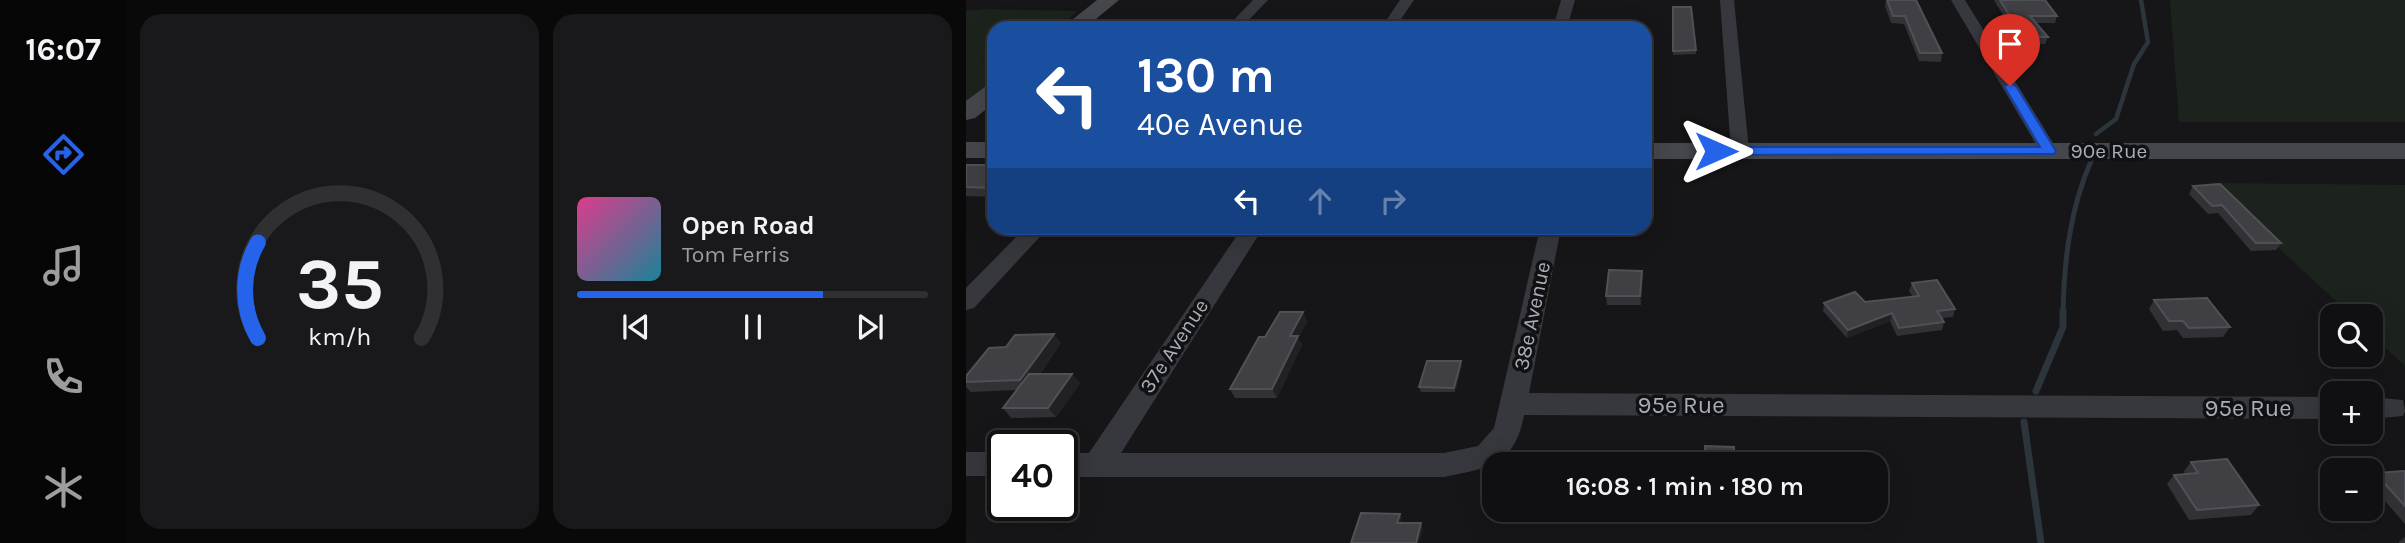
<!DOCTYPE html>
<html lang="fr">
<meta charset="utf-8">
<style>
body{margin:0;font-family:Karla,sans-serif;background:#19191b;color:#f1f3f6;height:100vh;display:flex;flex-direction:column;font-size:26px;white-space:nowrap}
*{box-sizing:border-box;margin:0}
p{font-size:23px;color:#9c9d9f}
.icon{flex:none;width:38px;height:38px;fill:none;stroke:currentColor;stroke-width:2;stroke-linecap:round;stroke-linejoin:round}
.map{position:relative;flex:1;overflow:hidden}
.sheet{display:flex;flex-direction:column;gap:14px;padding:14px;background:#09090a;width:840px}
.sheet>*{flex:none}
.top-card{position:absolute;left:21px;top:21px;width:665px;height:214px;border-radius:21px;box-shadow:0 7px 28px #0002,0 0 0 2px #303032;background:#1a4fa0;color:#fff;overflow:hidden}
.tools{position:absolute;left:1354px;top:304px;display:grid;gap:14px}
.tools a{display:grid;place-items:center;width:63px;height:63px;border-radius:14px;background:#101012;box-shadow:0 7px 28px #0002,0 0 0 2px #303032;font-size:35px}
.speed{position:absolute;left:21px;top:430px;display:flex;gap:14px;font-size:35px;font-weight:700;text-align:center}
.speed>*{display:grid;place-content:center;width:91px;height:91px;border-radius:50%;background:#101012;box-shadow:0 7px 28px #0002,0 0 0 2px #303032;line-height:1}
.speed .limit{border:4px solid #111;border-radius:10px;background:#fff;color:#111}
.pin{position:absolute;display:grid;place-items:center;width:60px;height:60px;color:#fff;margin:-72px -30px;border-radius:50% 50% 50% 0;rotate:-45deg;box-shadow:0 0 7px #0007}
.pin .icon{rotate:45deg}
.me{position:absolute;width:77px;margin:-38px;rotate:90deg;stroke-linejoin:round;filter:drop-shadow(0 0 5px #0008)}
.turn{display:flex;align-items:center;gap:24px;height:147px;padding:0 35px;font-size:32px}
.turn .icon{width:91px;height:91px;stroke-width:2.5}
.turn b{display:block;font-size:49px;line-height:60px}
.lanes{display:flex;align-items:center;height:66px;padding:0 35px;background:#0003;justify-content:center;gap:35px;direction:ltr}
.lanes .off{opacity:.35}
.sheet .tile{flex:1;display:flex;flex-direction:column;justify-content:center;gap:10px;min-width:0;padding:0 24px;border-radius:21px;background:#19191b}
.sheet .dial{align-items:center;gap:0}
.dial svg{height:182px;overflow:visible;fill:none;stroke:#303032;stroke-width:7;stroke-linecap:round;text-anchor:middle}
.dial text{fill:#f1f3f6;stroke:none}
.song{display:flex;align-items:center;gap:21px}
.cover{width:84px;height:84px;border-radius:10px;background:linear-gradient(135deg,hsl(330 70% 55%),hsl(190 70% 35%))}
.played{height:7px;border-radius:4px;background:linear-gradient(90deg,#2563eb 70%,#303032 70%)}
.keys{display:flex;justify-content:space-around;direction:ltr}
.sheet .tiles{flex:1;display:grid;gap:14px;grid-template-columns:repeat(2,1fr)}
.trip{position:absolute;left:516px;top:452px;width:406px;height:70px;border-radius:21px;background:#101012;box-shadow:0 7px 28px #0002,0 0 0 2px #303032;font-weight:600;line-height:70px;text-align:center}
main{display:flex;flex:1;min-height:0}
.tab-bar{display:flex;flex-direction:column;width:126px;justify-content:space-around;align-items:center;background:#060607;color:#9c9d9f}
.tab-bar .icon{width:49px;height:49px}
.tab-bar .current{color:#2563eb}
.tab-bar b{font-size:32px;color:#f1f3f6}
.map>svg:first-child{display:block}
</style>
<main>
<nav class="tab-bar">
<b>16:07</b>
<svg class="icon current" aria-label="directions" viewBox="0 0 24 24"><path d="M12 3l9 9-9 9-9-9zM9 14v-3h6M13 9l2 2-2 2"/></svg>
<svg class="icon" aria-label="music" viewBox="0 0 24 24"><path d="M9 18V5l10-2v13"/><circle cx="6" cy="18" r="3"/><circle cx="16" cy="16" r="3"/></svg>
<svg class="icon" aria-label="phone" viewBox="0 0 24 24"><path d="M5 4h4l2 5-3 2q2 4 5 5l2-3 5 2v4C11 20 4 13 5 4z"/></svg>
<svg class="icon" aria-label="climate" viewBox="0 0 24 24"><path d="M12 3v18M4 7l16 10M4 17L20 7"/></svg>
</nav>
<section class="sheet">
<div class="tiles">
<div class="tile dial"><svg viewBox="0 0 100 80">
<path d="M14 69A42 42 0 1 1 86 69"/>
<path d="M14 69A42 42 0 0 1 14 27" stroke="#2563eb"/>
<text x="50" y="56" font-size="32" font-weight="700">35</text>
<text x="50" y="72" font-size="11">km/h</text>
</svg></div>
<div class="tile">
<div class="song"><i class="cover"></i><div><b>Open Road</b><p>Tom Ferris</p></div></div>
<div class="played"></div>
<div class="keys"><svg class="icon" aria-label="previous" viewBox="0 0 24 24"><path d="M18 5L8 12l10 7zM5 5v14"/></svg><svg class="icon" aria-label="pause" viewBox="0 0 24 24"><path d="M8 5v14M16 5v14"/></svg><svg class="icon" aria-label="next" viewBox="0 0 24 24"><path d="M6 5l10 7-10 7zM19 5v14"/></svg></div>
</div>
</div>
</section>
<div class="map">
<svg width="1439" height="543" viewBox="0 0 1439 543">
<rect width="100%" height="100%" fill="#161618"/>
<g fill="#1c231d">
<polygon points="1204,0 1439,0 1439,122 1213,122"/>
<polygon points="19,9 112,11 91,28 28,28 28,79 0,102 0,11"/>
<polygon points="1243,183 1439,185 1439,366 1405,334 1405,317 1387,317"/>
</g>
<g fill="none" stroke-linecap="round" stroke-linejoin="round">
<polyline stroke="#2c353c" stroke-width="4.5" points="1130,134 1150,119 1168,64 1182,42 1175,0"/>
<path stroke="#2c353c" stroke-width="5" d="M1097,313C1098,261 1104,209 1125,161"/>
<g stroke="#2c353c" stroke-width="7">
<polyline points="1070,391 1097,327 1097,311"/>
<polyline points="1058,422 1075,543"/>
</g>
<g fill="#37383d" fill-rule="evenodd">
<polygon points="287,0 302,0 275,28 260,28"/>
<polygon points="434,0 448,0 429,28 415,28"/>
<polygon points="595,0 609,0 601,28 587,28"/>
<polygon points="754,0 768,0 783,151 774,157 765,151"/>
<polygon points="985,0 999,0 1092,151 1090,155 1076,155 1074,151"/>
<polygon points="59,228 82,228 8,308 0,310 0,288"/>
<path d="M276,228H297L155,453H478L512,446L528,428L574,228H595L563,393L1367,397V419L558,415C549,465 522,468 478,477H96V453H123Z"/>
<polygon points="1405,397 1437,400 1439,411 1437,416 1405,419"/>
<rect x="0" y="452" width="37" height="24"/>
</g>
<g fill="#45474d" fill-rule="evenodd">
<polygon points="131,0 153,0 119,28 96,28"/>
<polygon points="28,84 28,103 9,118 0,120 0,101 20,86"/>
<rect x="0" y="142" width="28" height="16"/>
<rect x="679" y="143" width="760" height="16"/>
</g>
</g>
<g fill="#323236">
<polygon points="920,0 950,0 976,53 975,62 953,61 938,24 925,23 919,6"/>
<polygon points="1028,0 1079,0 1091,16 1089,23 1070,23 1082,37 1079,44 1058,45 1044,27"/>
<polygon points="707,7 730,50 730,54 707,55"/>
<polygon points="0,165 28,165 28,197 0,196"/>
<polygon points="1227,186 1315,243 1310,250 1285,251 1252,213 1242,214 1223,194"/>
<rect x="640" y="228" width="29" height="2"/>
<polygon points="676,271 675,305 641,305 640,296"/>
<polygon points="946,283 989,309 987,317 976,318 978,322 976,330 931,336 924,321 881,338 857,311 858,303 899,302 947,297 943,291"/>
<polygon points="1188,300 1264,327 1257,337 1217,338 1211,330 1197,331 1183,309"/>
<polygon points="337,312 341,322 332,338 336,345 311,398 269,398 264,389 299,337"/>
<polygon points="95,343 74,374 106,374 114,383 90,417 45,418 37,408 51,390 5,392 0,387 0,376 40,347"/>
<polygon points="496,366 489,392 455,392 453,387"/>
<polygon points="1225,462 1293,505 1285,515 1223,520 1201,484 1208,475 1219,474 1218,471"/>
<polygon points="1439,471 1439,524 1405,485 1405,477 1409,473"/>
<polygon points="709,509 709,520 639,521 638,512"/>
<polygon points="1439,537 1439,543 1433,543 1433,542"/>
</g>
<g fill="#212124">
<polygon points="676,271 677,280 675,305 674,296"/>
<polygon points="337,312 341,322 332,338 336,345 311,398 306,389 324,336"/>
<polygon points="926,313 924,321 881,338 882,330"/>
<polygon points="88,334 95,343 63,389 54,380"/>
<polygon points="495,361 496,366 489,392 488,388"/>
<polygon points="106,374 114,383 90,417 82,408"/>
<polygon points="434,514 436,518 433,527 431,523"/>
<polygon points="455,523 457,528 453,543 450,543"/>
</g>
<g fill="#3f3f44" stroke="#4f5156" stroke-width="2">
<polygon points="921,0 950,0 976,53 954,53 939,16 927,16"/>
<polygon points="1034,0 1079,0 1091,16 1064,16 1082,37 1060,37 1046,20"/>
<polygon points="707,7 725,7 730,50 707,51"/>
<polygon points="0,165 28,165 28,188 0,187"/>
<polygon points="1254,184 1315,243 1290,243 1256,205 1246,206 1227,186"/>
<polygon points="643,270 676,271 674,296 640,296"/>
<polygon points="971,280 989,309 971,311 978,322 933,328 926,313 882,330 858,303 889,292 899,302 953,296 946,283"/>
<polygon points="1241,298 1264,327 1223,328 1217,321 1203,321 1188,300"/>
<polygon points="314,312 337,312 324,336 332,336 306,389 264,389 293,337 299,337"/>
<polygon points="88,334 54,380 0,382 0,376 23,348 40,347 49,335"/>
<polygon points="461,361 495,361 488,388 453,387"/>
<polygon points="63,374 106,374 82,408 37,408"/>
<polygon points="739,446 768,447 768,464 739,464"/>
<polygon points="1261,459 1293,505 1231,510 1208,475 1232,473 1225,462"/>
<polygon points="1439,471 1439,506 1409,473"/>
<polygon points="638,509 709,509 709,511 638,512"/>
<polygon points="395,513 434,514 431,523 455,523 450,543 385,543"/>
</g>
<polygon fill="#2563eb" stroke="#184099" stroke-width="2" points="1044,83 1050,86 1090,151 1088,154 750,155 743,151 750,147 1074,147 1038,86"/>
<g text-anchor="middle" stroke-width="7" stroke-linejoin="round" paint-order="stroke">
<g font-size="21" fill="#a8adb8" stroke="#111113">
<text x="1143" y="158">90e Rue</text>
<text transform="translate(566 316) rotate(-78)" y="7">38e Avenue</text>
<text transform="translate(208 346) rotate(-57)" y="7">37e Avenue</text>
</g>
<g font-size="24" fill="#a8adb8" stroke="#111113">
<text x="715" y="413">95e Rue</text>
<text x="1282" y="416">95e Rue</text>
</g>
</g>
</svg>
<div class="tools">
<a><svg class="icon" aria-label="search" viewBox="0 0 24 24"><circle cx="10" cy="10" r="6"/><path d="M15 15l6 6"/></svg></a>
<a>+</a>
<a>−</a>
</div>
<div class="speed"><div class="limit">40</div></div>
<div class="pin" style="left:1044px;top:86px;background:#d93025"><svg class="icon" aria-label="arrive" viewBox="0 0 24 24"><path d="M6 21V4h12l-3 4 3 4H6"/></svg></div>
<svg class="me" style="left:750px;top:151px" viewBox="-20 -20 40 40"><path d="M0-17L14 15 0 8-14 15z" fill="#2563eb" stroke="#fff" stroke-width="4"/></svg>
<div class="trip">16:08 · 1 min · 180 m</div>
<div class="top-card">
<div class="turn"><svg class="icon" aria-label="left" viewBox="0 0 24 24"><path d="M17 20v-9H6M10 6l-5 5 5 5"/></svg><div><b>130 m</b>40e Avenue</div></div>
<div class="lanes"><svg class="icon" aria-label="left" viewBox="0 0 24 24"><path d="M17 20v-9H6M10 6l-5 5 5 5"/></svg><svg class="icon off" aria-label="ahead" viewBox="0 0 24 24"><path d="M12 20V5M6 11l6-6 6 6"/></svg><svg class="icon off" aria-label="right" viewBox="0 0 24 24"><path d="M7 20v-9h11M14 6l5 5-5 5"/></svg></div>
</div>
</div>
</main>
